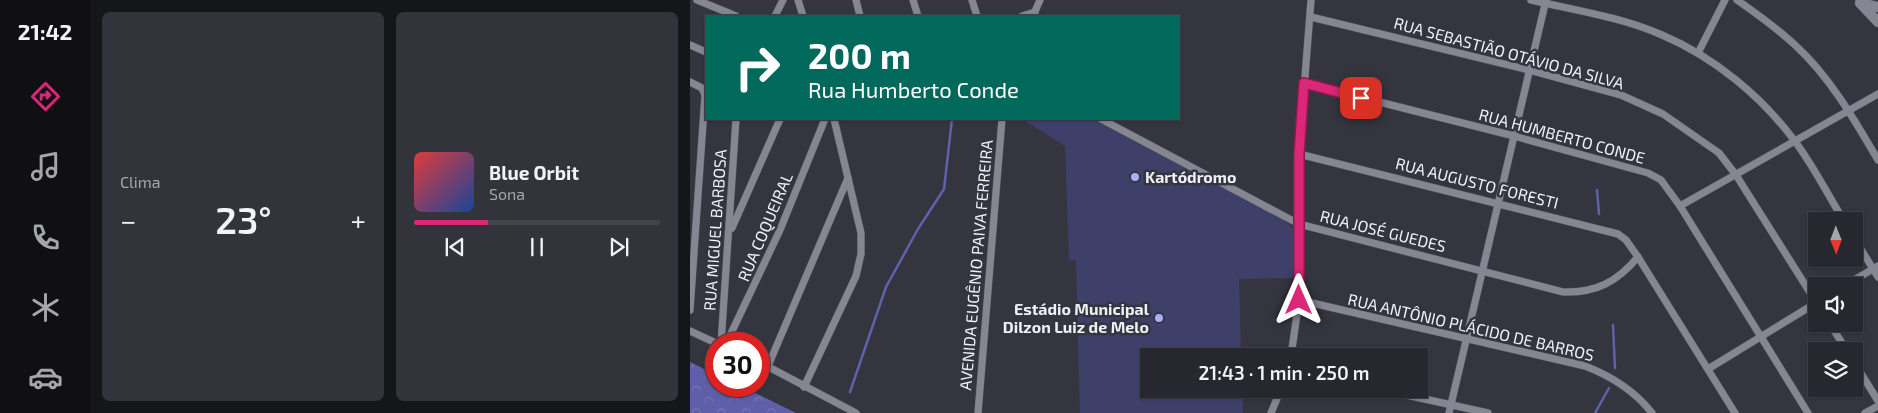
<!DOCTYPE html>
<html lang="pt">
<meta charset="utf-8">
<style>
body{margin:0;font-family:"Exo 2",sans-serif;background:#33343b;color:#f1f3f6;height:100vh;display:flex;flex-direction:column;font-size:19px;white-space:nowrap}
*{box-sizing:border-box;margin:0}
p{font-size:16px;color:#a4a6aa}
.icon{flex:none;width:28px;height:28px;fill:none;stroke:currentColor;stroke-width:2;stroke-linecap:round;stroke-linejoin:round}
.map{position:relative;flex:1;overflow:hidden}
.sheet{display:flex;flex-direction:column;gap:12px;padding:12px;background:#15161a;width:600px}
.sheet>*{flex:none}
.top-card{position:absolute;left:15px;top:15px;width:475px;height:105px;border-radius:0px;box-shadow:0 1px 4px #0004,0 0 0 1px #43444b;background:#00695c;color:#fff;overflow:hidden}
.needle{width:32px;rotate:179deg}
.fabs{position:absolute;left:1118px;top:212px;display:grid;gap:10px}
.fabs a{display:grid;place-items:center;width:55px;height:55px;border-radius:0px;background:#27282f;box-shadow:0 1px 4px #0004,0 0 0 1px #43444b;font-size:25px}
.speed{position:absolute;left:15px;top:332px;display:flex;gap:10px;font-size:25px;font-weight:700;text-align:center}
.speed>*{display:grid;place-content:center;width:65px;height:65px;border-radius:50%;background:#27282f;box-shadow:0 1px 4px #0004,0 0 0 1px #43444b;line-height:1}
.speed .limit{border:8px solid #d22;background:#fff;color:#111}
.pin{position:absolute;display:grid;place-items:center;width:42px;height:42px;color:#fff;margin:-21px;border-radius:10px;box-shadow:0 2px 8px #0006}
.me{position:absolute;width:55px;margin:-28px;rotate:0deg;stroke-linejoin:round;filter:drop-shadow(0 0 4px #0008)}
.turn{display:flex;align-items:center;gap:18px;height:105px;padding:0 20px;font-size:22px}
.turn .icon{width:65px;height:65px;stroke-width:2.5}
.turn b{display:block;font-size:35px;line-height:42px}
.big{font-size:38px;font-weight:600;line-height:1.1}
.sheet .widget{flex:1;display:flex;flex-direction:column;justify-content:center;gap:8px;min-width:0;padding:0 18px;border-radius:8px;background:#33343b}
.song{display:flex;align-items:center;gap:15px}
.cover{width:60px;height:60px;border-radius:8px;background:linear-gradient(135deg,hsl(0 70% 55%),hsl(220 70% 35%))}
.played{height:5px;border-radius:2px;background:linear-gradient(90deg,#db2777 30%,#43444b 30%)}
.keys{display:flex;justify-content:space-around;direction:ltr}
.heat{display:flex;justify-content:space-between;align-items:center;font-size:28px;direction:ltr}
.sheet .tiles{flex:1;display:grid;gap:12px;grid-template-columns:repeat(2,1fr)}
.trip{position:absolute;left:450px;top:348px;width:288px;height:50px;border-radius:0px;background:#27282f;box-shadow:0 1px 4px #0004,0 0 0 1px #43444b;font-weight:600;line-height:50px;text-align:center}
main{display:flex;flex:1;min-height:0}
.menu{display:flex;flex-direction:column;width:90px;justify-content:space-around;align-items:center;background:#101013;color:#a4a6aa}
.menu .icon{width:35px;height:35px}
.menu .on{color:#db2777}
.menu b{font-size:22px;color:#f1f3f6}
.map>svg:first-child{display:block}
</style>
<main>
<nav class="menu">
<b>21:42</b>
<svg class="icon on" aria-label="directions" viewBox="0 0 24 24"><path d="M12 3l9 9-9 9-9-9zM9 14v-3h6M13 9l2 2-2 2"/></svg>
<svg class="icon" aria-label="music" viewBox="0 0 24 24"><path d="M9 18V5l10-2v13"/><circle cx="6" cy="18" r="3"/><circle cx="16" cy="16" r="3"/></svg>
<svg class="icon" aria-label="phone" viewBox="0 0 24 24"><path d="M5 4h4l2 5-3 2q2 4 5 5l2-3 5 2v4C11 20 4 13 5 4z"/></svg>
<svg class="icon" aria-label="climate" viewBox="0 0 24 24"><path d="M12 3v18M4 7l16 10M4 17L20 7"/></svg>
<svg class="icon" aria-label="car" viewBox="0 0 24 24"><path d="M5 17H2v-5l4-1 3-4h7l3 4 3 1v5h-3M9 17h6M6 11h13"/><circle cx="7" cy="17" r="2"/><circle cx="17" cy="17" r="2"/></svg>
</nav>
<section class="sheet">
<div class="tiles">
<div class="widget"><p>Clima</p>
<div class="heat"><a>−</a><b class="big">23°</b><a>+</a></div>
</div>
<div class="widget">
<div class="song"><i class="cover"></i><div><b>Blue Orbit</b><p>Sona</p></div></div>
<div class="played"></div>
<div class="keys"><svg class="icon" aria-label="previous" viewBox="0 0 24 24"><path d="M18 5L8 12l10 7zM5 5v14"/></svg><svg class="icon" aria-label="pause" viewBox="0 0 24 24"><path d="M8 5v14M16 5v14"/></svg><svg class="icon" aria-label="next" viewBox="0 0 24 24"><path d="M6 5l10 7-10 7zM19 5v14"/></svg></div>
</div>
</div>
</section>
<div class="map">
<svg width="1188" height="413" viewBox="0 0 1188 413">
<defs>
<pattern id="forest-crowns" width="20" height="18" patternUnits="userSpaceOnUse" patternTransform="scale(1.25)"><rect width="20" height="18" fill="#5f5fa9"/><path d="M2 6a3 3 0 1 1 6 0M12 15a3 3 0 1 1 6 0" fill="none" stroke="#7676b5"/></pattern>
</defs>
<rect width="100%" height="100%" fill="#34353f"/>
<polygon fill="url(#forest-crowns)" points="0,362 26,375 26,386 51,386 106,413 0,413"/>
<polygon fill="#3f406a" points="332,119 403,119 589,217 605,229 606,238 603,278 549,279 551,356 459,356 459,389 552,389 553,413 390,413 386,260 379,260 375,146"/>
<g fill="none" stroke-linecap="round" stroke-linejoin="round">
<g stroke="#6060ab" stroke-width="2.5">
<polyline points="892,136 896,148"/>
<polyline points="907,190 909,214"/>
<polyline points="923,325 925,368"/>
<polyline points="160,392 196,287 228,229 254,189 262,119"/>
<polyline points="905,413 919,388"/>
</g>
<defs>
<g id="street">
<polyline points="7,0 46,16"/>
<polyline points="108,0 113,16"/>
<polyline points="166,0 170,16"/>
<polyline points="223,0 228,16"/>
<polyline points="282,0 287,16"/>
<path d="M841,0C884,10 931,17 972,35C1024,57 1071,96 1104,140C1123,165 1138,195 1154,221"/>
<path d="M1047,0C1067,14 1087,28 1105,45C1140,77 1164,119 1188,160"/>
<polyline points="85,16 93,0"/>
<polyline points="332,16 345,12"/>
<polyline points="343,16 350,0"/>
<polyline points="621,17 839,70 931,95 973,114 1029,153 1046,175 1126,302"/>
<polyline points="0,45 16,52"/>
<polyline points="1008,53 1035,0"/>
<polyline points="0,82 12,88 15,95 0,310"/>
<polyline points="614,83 824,136 958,173 971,180 990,206 1118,413"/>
<path d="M411,119L609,224L873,292C906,293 927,282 948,257"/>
<polyline points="609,154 928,234 936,240 948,257 1045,413"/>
<polyline points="990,206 1188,94"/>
<polyline points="42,228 90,119"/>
<polyline points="1164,238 1188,277"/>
<polyline points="1154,286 1188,266"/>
<path d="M609,300L895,366C921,376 944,390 962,413"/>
<polyline points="1140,324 1157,351"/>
<polyline points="0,331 28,344"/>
<polyline points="31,344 46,119"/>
<polyline points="36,344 90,230 135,119"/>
<polyline points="601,356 609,300 609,154 621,0"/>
<polyline points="69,362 166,413"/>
<polyline points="1164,362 1188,401"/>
<polyline points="78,366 158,178"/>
<polyline points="1018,369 1126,303"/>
<polyline points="114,387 166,276 171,254 171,233 144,119"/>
<polyline points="689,389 798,413"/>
<polyline points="288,413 312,119"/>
<polyline points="581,413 591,389"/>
<polyline points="759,413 856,0"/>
<polyline points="1175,413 1188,406"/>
</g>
<g id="secondary">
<polyline points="1170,3 1188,7"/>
<polyline points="1171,4 1188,22"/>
</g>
</defs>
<use href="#street" stroke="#52535c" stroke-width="8"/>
<use href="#secondary" stroke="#52535c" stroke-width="11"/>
<use href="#street" stroke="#858692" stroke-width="7"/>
<use href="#secondary" stroke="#858692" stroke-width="10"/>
</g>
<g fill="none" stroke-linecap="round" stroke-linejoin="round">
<defs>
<polyline id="route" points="609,300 609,154 614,83 671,98"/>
</defs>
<use href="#route" stroke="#8e194d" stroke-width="12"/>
<use href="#route" stroke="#db2777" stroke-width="9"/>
</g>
<g fill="#abaffb" stroke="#34353f" stroke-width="2">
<circle cx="445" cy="177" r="5"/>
<circle cx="469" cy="318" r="5"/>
</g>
<g text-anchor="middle" stroke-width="5" stroke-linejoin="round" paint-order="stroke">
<g font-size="16" fill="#efeff6" stroke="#34353f">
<text transform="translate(819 53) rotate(15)" y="6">RUA SEBASTIÃO OTÁVIO DA SILVA</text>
<text transform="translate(872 136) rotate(15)" y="6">RUA HUMBERTO CONDE</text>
<text transform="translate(787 183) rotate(14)" y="6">RUA AUGUSTO FORESTI</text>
<text transform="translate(75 227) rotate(-67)" y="6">RUA COQUEIRAL</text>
<text transform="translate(25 230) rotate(-86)" y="6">RUA MIGUEL BARBOSA</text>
<text transform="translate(693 231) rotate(14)" y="6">RUA JOSÉ GUEDES</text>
<text transform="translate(286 265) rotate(-85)" y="6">AVENIDA EUGÊNIO PAIVA FERREIRA</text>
<text transform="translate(781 327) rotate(13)" y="6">RUA ANTÔNIO PLÁCIDO DE BARROS</text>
</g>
<g font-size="16" font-weight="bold" fill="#efeff6" stroke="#34353f" text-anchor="start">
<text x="455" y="183">Kartódromo</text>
<text x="459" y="315" text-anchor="end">Estádio Municipal<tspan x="459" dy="18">Dilzon Luiz de Melo</tspan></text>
</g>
</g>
</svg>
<div class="fabs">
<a><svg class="needle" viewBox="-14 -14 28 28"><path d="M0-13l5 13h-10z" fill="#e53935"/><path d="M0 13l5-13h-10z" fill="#a4a6aa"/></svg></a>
<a><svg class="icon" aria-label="sound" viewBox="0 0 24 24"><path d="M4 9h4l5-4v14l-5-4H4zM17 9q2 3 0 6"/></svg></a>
<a><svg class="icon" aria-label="layers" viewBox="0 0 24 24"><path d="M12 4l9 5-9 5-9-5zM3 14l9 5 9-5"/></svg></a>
</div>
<div class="speed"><div class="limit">30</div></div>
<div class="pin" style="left:671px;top:98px;background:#d93025"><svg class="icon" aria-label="arrive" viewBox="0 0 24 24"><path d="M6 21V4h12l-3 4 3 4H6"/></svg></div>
<svg class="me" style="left:609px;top:300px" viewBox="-20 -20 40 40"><path d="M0-17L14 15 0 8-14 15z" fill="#db2777" stroke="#fff" stroke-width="4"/></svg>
<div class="trip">21:43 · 1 min · 250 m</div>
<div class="top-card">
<div class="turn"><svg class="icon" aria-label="right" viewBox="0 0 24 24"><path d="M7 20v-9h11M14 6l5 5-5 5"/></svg><div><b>200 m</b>Rua Humberto Conde</div></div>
</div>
</div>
</main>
